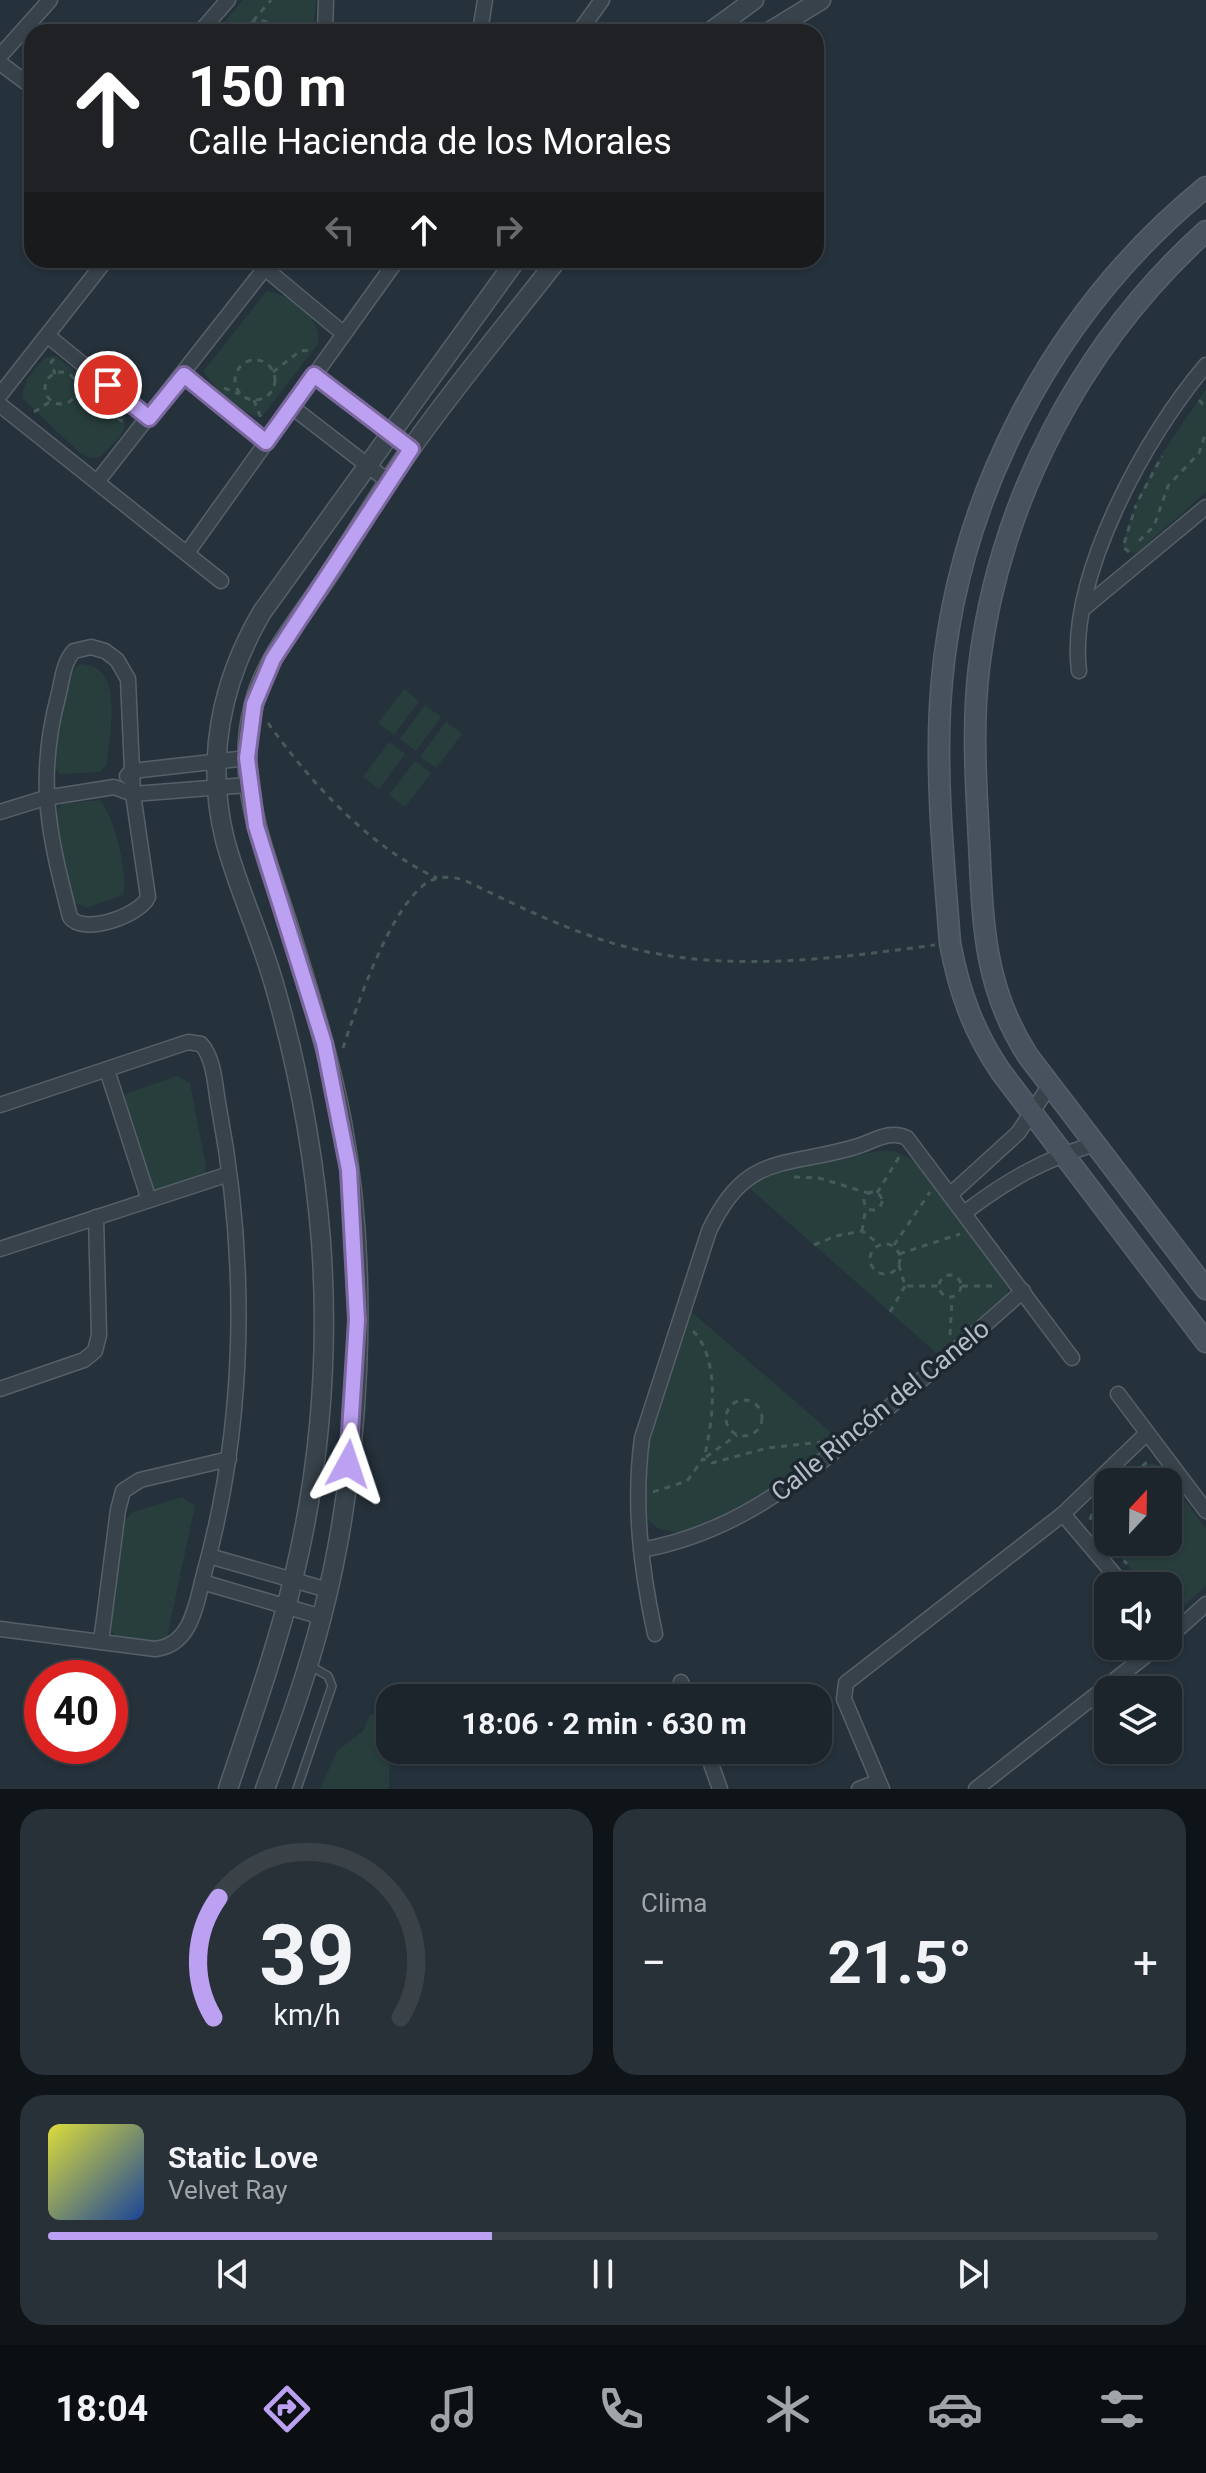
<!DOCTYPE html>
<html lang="es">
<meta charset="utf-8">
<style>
body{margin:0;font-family:Roboto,sans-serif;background:#293138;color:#f1f3f6;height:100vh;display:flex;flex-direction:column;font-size:30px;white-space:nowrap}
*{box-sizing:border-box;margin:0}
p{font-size:26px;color:#a0a5a9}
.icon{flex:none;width:44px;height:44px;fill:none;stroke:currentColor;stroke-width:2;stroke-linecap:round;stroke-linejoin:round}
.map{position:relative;height:1789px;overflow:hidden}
.drawer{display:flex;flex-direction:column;gap:20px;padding:20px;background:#0f1418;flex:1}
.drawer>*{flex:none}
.banner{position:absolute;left:24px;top:24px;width:800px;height:244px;border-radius:24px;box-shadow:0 2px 6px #0004,0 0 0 2px #3a4248;background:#202124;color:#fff;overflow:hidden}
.needle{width:52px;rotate:22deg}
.buttons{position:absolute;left:1094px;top:1468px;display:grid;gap:16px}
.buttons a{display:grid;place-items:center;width:88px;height:88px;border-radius:16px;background:#1c252c;box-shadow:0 2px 6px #0004,0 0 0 2px #3a4248;font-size:40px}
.speed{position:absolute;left:24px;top:1660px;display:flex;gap:16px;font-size:40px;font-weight:700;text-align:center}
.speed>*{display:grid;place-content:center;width:104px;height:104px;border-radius:50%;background:#1c252c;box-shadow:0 2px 6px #0004,0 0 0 2px #3a4248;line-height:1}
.speed .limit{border:12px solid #d22;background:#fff;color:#111}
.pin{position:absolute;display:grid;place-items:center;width:68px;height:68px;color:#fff;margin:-34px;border:4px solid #fff;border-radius:50%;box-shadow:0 2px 8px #0007}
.me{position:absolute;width:88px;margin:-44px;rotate:5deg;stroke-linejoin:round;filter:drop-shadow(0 0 6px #0008)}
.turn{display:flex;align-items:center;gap:28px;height:168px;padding:0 32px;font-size:36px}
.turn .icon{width:104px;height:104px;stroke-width:2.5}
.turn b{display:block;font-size:56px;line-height:68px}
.lanes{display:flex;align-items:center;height:76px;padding:0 32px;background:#0003;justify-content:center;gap:40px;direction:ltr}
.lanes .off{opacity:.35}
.big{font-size:60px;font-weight:700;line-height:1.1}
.drawer .widget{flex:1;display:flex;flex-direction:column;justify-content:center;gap:12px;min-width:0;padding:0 28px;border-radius:24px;background:#293138}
.drawer .dial{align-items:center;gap:0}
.dial svg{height:208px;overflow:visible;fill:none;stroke:#3a4248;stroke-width:7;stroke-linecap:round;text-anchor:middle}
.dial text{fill:#f1f3f6;stroke:none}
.song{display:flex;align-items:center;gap:24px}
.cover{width:96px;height:96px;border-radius:12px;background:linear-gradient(135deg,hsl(60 70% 55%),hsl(220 70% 35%))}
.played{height:8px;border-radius:4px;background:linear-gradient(90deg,#bca0f2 40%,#3a4248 40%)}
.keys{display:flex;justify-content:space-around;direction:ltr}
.heat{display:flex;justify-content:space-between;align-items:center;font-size:44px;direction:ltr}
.drawer .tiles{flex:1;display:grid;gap:20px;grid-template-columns:1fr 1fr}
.widget:last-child{grid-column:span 2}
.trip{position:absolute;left:376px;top:1684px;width:456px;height:80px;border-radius:24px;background:#1c252c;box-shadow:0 2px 6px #0004,0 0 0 2px #3a4248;font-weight:700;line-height:80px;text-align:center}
.menu{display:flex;height:128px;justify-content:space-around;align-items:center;background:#0b0f12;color:#a0a5a9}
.menu .icon{width:56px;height:56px}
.menu .current{color:#bca0f2}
.menu b{font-size:36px;color:#f1f3f6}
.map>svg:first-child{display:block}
</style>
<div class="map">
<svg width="1206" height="1789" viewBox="0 0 1206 1789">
<rect width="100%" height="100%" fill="#25313b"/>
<g fill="#283e3d">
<polygon points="243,0 316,0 313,32 216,32"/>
<path d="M267,291C292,296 322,317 318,344L261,418C246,415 208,386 204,370Z"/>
<path d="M56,356L119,407C135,429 116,440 100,457L90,458L80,453L22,398C24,379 33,370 46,357Z"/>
<path d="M1206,389V492L1137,553L1127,552L1123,547C1132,490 1174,437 1206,389Z"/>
<path d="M80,664C126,665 109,734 107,764L100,772L60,774L52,765C55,734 55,685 80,664Z"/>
<polygon points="404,689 419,701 394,735 378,723"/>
<polygon points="425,705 441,717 416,751 400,739"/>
<polygon points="446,722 462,734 436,768 420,757"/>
<polygon points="389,742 405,754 379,789 363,777"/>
<polygon points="415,761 431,773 405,807 389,795"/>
<path d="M100,800C114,816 129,874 123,895L86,908L75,903L61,861L53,816L62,804Z"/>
<polygon points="177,1076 190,1083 206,1167 203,1179 160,1194 149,1188 121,1106 125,1094"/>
<polygon points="878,1151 895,1151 917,1162 1010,1286 1004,1301 941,1357 747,1186 771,1174"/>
<path d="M688,1309L841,1441L800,1480L703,1525L677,1533L658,1528L645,1518C634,1444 664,1377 688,1309Z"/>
<polygon points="1146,1463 1159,1465 1206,1529 1206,1586 1176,1612 1168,1611 1168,1586 1145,1586 1109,1542 1168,1542 1168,1482 1124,1482"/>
<polygon points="182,1497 195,1506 167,1637 156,1643 117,1638 111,1630 124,1521 133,1512"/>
<polygon points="383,1712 390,1721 389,1789 320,1789 337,1751 363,1731 370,1715"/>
</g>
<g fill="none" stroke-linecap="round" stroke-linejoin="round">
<defs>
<polyline id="service" points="297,1789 332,1686 328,1676 309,1665"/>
<g id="minor">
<polyline points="200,32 228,0"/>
<polyline points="325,32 326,0"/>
<polyline points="480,32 485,0"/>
<polyline points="579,32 602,0"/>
<polyline points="0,56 50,0"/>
<polyline points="0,63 32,87"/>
<polyline points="255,260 344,334"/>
<polyline points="48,336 149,418"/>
<polyline points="184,375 266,442"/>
<polyline points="314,375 411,449"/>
<polyline points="0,395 106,260"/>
<polyline points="0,405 221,581"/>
<polyline points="292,407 389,482"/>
<polyline points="97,482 265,268"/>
<polyline points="187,553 397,260"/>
<polyline points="1084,608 1206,507"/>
<path d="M91,647L105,651L117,660L128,679L133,794L148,897C141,915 83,936 70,917C49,835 36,781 58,697C62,682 63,662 74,651Z"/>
<path d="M1079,671C1067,578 1146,435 1206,365"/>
<polyline points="127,776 132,771 247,758"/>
<polyline points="0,812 45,798 114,787 133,794 248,785"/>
<polyline points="107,1070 149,1200"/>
<path d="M0,1105L188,1042L201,1044C215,1059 215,1089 219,1108C248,1262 246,1423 204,1574C196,1604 192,1645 155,1649L0,1629"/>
<polyline points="951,1194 1018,1133 1050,1085"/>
<path d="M964,1213C1006,1181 1044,1159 1095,1144"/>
<polyline points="0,1249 229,1174"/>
<polyline points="0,1389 84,1360 95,1351 99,1335 96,1217"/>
<polyline points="1118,1394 1206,1511"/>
<polyline points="1063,1514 1124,1586"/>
<path d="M641,1550C732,1534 794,1484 864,1428C918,1384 970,1338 1023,1291"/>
<polyline points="209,1556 328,1590"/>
<polyline points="202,1582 322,1617"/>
<path d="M655,1634C641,1569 633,1505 642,1438L709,1231C746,1152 784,1168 855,1147C873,1142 889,1129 907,1138L1072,1358"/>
<polyline points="1168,1638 1206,1604"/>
<polyline points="101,1642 118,1510 123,1491 140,1480 229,1459"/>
<polyline points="681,1682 687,1698"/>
<polyline points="706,1750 720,1789"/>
<polyline points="859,1789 877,1782"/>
<polyline points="882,1789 844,1699 846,1683 1063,1514 1147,1433"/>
<polyline points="976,1789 1158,1646"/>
</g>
<g id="tertiary">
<polyline points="710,32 754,0"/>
<polyline points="769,32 821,0"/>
<path d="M228,1789C251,1720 276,1650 293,1580C320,1470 329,1354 321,1241C314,1154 298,1067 274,984C260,935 238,889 225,840C205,760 221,682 262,612L516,260"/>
<path d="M265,1789C286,1732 307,1675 322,1616C361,1466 370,1273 342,1122C330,1059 311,998 292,937C269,861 232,786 254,704C266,658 298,621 324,582C353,539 379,493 410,450C456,385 508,323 557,260"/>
</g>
<g id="secondary">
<path d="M1206,187C1050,314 951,506 940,707C936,785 944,865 950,943C959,991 973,1031 1001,1072L1206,1342"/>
<path d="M1206,231C1082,343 999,501 979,667C972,725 976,784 979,842C983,922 983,986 1028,1056L1206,1289"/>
</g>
</defs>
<use href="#service" stroke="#566069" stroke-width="10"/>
<use href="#minor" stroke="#566069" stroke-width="17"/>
<use href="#tertiary" stroke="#566069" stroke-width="21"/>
<use href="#secondary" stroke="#566069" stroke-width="23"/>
<g stroke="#465a5a" stroke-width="3" stroke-dasharray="6 6" stroke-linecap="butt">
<polyline points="253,21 271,0"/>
<path d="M242,32C251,17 268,16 277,32"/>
<polyline points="54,359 51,362 55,374"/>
<circle cx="255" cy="380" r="20"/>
<polyline points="273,372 300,351 313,350"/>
<circle cx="61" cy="388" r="16"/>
<polyline points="224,388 239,394"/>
<polyline points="75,396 124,422"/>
<polyline points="254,400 261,418"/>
<polyline points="1199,400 1206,408"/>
<polyline points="34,412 51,401"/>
<polyline points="1139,499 1162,456"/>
<polyline points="1139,541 1154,526 1168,486 1199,453 1206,432"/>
<polyline points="1129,552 1123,547 1136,505"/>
<path d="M268,723C311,783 369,847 437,878"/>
<path d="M343,1048C357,1005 389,911 425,884C438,875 452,876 466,881C516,905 566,930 619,945C722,974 830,959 935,945"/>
<polyline points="794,1177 819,1178 868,1193"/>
<circle cx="873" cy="1201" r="9"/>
<polyline points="877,1193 901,1154"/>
<polyline points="862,1231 866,1207"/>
<circle cx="885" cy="1259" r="15"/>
<polyline points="814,1245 836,1236 862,1231 879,1244"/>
<polyline points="894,1245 930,1192"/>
<polyline points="899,1254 960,1234"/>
<polyline points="899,1265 905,1286 939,1286"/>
<circle cx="950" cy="1286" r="11"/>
<polyline points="962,1286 998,1286"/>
<polyline points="890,1312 905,1286"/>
<path d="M693,1331C721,1359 713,1423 704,1458"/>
<polyline points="950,1335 952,1299"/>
<circle cx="744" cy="1418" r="18"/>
<polyline points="706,1457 737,1435"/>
<polyline points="1124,1482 1146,1463 1153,1463"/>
<polyline points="653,1492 687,1481 703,1459 712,1463 767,1448 822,1442"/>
<polyline points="1108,1497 1093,1510 1090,1520 1108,1541"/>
<polyline points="1109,1542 1116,1551 1128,1542"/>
<polyline points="1116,1551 1127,1564"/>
<polyline points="1137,1577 1145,1586"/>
</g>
<use href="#service" stroke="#38424b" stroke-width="7"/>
<use href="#minor" stroke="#38424b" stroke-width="14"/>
<use href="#tertiary" stroke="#38424b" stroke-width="18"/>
<use href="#secondary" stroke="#47525e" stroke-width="20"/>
</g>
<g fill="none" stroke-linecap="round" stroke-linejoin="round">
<defs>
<polyline id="route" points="108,385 149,418 184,375 266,442 314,375 411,449 273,659 254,704 247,758 256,826 324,1043 349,1170 357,1320 348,1464"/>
</defs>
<use href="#route" stroke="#7a689d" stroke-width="20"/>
<use href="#route" stroke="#bca0f2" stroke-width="14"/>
</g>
<g text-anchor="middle" stroke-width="7" stroke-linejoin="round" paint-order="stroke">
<g font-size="26" fill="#b4bdc7" stroke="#1d2730">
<text transform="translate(880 1410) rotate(-39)" y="9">Calle Rincón del Canelo</text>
</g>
</g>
</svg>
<div class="buttons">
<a><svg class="needle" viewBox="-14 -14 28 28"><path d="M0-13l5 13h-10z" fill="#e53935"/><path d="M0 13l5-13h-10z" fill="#a0a5a9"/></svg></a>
<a><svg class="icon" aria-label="sound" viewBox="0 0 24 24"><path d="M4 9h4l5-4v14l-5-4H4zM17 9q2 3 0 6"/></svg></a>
<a><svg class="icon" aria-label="layers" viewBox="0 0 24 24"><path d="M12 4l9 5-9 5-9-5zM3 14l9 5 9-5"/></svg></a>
</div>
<div class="speed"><div class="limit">40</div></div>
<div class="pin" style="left:108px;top:385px;background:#d93025"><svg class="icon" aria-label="arrive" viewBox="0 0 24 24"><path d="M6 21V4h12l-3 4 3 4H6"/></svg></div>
<svg class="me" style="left:348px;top:1464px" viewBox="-20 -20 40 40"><path d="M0-17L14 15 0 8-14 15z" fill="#bca0f2" stroke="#fff" stroke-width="4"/></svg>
<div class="trip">18:06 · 2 min · 630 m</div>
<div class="banner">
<div class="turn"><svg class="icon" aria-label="ahead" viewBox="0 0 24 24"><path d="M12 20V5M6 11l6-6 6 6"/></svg><div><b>150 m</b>Calle Hacienda de los Morales</div></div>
<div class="lanes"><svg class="icon off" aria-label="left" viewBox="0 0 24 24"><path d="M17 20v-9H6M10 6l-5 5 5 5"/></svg><svg class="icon" aria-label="ahead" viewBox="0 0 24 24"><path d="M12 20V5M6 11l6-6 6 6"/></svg><svg class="icon off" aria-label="right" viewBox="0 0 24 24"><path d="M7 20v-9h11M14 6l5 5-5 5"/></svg></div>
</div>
</div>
<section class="drawer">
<div class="tiles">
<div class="widget dial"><svg viewBox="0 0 100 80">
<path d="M14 69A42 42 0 1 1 86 69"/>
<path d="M14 69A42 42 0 0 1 16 23" stroke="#bca0f2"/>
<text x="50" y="56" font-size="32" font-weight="700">39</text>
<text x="50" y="72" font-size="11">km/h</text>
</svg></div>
<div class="widget"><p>Clima</p>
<div class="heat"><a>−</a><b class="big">21.5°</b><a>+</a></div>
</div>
<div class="widget">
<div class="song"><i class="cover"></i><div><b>Static Love</b><p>Velvet Ray</p></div></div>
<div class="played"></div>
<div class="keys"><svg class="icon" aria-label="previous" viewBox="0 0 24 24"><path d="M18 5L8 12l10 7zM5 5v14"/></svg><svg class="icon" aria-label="pause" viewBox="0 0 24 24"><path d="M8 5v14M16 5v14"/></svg><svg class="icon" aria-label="next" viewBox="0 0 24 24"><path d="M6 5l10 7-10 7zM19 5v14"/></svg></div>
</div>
</div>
</section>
<nav class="menu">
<b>18:04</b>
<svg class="icon current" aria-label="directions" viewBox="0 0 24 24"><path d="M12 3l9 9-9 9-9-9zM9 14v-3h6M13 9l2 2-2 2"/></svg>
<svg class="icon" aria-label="music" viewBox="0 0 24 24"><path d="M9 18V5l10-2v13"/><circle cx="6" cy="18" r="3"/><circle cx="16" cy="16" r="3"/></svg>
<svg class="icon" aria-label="phone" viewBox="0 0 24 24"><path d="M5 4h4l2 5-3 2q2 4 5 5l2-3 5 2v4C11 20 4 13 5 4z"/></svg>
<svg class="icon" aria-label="climate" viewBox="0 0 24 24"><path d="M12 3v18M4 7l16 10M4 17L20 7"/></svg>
<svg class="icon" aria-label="car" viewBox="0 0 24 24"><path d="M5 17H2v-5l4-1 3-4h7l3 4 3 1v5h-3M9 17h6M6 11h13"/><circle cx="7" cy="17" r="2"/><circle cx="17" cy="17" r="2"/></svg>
<svg class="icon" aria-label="filters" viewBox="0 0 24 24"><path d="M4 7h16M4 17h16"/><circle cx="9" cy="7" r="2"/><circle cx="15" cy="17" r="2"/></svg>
</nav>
